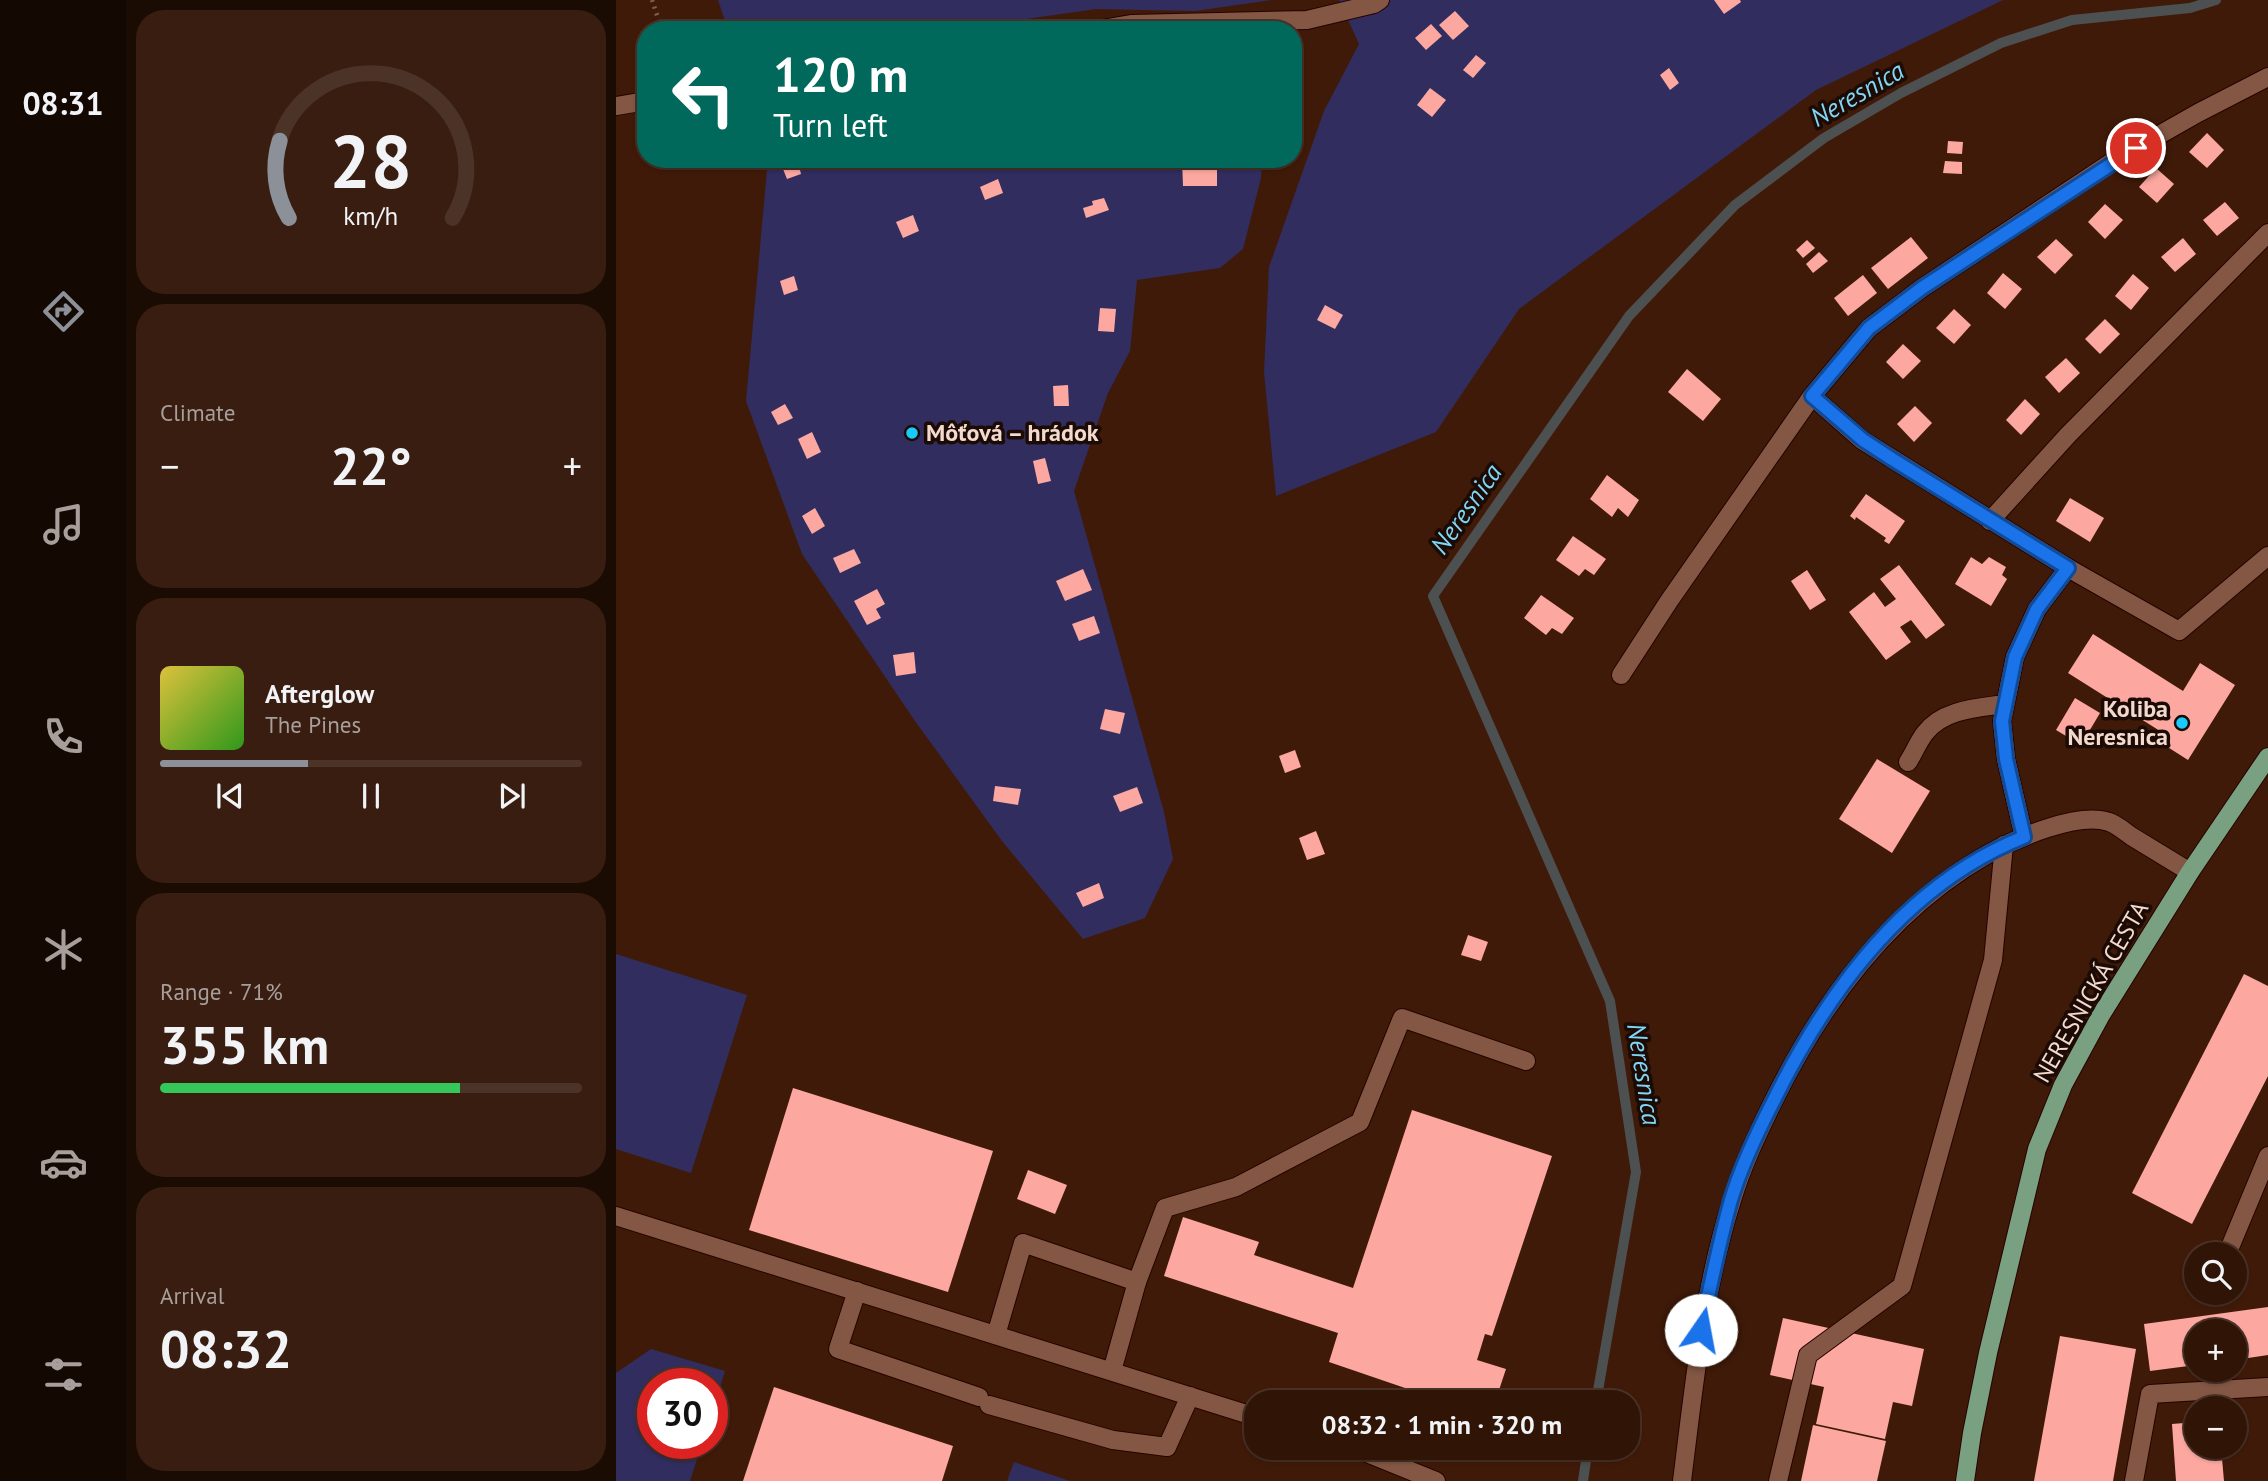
<!DOCTYPE html>
<meta charset="utf-8">
<style>
body{margin:0;font-family:"PT Sans",sans-serif;background:#381d10;color:#f1f3f6;height:100vh;display:flex;flex-direction:column;font-size:26px;white-space:nowrap}
*{box-sizing:border-box;margin:0}
p{font-size:23px;color:#a89e9b}
.icon{flex:none;width:38px;height:38px;fill:none;stroke:currentColor;stroke-width:2;stroke-linecap:round;stroke-linejoin:round}
.map{position:relative;flex:1;overflow:hidden}
.side{display:flex;flex-direction:column;gap:10px;padding:10px;background:#1a0b03;width:490px}
.side>*{flex:none}
.top-card{position:absolute;left:21px;top:21px;width:665px;height:147px;border-radius:28px;box-shadow:0 2px 5px #0004,0 0 0 2px #4b3328;background:#00695c;color:#fff;overflow:hidden}
.fabs{position:absolute;left:1568px;top:1242px;display:grid;gap:14px}
.fabs a{display:grid;place-items:center;width:63px;height:63px;border-radius:50%;background:#301406;box-shadow:0 2px 5px #0004,0 0 0 2px #4b3328;font-size:35px}
.speed{position:absolute;left:21px;top:1368px;display:flex;gap:14px;font-size:35px;font-weight:700;text-align:center}
.speed>*{display:grid;place-content:center;width:91px;height:91px;border-radius:50%;background:#301406;box-shadow:0 2px 5px #0004,0 0 0 2px #4b3328;line-height:1}
.speed .limit{border:10px solid #d22;background:#fff;color:#111}
.pin{position:absolute;display:grid;place-items:center;width:60px;height:60px;color:#fff;margin:-30px;border:4px solid #fff;border-radius:50%;box-shadow:0 2px 7px #0007}
.me{position:absolute;width:77px;margin:-38px;rotate:12deg;stroke-linejoin:round;filter:drop-shadow(0 0 5px #0008)}
.turn{display:flex;align-items:center;gap:24px;height:147px;padding:0 21px;font-size:32px}
.turn .icon{width:91px;height:91px;stroke-width:2.5}
.turn b{display:block;font-size:49px;line-height:60px}
.big{font-size:52px;font-weight:700;line-height:1.1}
.side .widget{flex:1;display:flex;flex-direction:column;justify-content:center;gap:10px;min-width:0;padding:0 24px;border-radius:28px;background:#381d10}
.side .dial{align-items:center;gap:0}
.dial svg{height:182px;overflow:visible;fill:none;stroke:#4b3328;stroke-width:7;stroke-linecap:round;text-anchor:middle}
.dial text{fill:#f1f3f6;stroke:none}
.song{display:flex;align-items:center;gap:21px}
.cover{width:84px;height:84px;border-radius:10px;background:linear-gradient(135deg,hsl(50 70% 55%),hsl(110 70% 35%))}
.played{height:7px;border-radius:4px;background:linear-gradient(90deg,#8c9099 35%,#4b3328 35%)}
.keys{display:flex;justify-content:space-around;direction:ltr}
.heat{display:flex;justify-content:space-between;align-items:center;font-size:38px;direction:ltr}
.charge{height:10px;border-radius:5px;background:linear-gradient(90deg,#34c759 71%,#4b3328 0)}
.trip{position:absolute;left:628px;top:1390px;width:396px;height:70px;border-radius:28px;background:#301406;box-shadow:0 2px 5px #0004,0 0 0 2px #4b3328;font-weight:700;line-height:70px;text-align:center}
main{display:flex;flex:1;min-height:0}
.tabs{display:flex;flex-direction:column;width:126px;justify-content:space-around;align-items:center;background:#130802;color:#a89e9b}
.tabs .icon{width:49px;height:49px}
.tabs .selected{color:#8c9099}
.tabs b{font-size:32px;color:#f1f3f6}
.map>svg:first-child{display:block}
</style>
<main>
<nav class="tabs">
<b>08:31</b>
<svg class="icon selected" aria-label="directions" viewBox="0 0 24 24"><path d="M12 3l9 9-9 9-9-9zM9 14v-3h6M13 9l2 2-2 2"/></svg>
<svg class="icon" aria-label="music" viewBox="0 0 24 24"><path d="M9 18V5l10-2v13"/><circle cx="6" cy="18" r="3"/><circle cx="16" cy="16" r="3"/></svg>
<svg class="icon" aria-label="phone" viewBox="0 0 24 24"><path d="M5 4h4l2 5-3 2q2 4 5 5l2-3 5 2v4C11 20 4 13 5 4z"/></svg>
<svg class="icon" aria-label="climate" viewBox="0 0 24 24"><path d="M12 3v18M4 7l16 10M4 17L20 7"/></svg>
<svg class="icon" aria-label="car" viewBox="0 0 24 24"><path d="M5 17H2v-5l4-1 3-4h7l3 4 3 1v5h-3M9 17h6M6 11h13"/><circle cx="7" cy="17" r="2"/><circle cx="17" cy="17" r="2"/></svg>
<svg class="icon" aria-label="filters" viewBox="0 0 24 24"><path d="M4 7h16M4 17h16"/><circle cx="9" cy="7" r="2"/><circle cx="15" cy="17" r="2"/></svg>
</nav>
<section class="side">
<div class="widget dial"><svg viewBox="0 0 100 80">
<path d="M14 69A42 42 0 1 1 86 69"/>
<path d="M14 69A42 42 0 0 1 10 35" stroke="#8c9099"/>
<text x="50" y="56" font-size="32" font-weight="700">28</text>
<text x="50" y="72" font-size="11">km/h</text>
</svg></div>
<div class="widget"><p>Climate</p>
<div class="heat"><a>−</a><b class="big">22°</b><a>+</a></div>
</div>
<div class="widget">
<div class="song"><i class="cover"></i><div><b>Afterglow</b><p>The Pines</p></div></div>
<div class="played"></div>
<div class="keys"><svg class="icon" aria-label="previous" viewBox="0 0 24 24"><path d="M18 5L8 12l10 7zM5 5v14"/></svg><svg class="icon" aria-label="pause" viewBox="0 0 24 24"><path d="M8 5v14M16 5v14"/></svg><svg class="icon" aria-label="next" viewBox="0 0 24 24"><path d="M6 5l10 7-10 7zM19 5v14"/></svg></div>
</div>
<div class="widget"><p>Range · 71%</p><b class="big">355 km</b><div class="charge"></div></div>
<div class="widget"><p>Arrival</p><b class="big">08:32</b></div>
</section>
<div class="map">
<svg width="1652" height="1481" viewBox="0 0 1652 1481">
<rect width="100%" height="100%" fill="#401a08"/>
<g fill="#312d5e">
<polygon points="102,0 656,0 579,11 480,9 335,30 112,30"/>
<polygon points="723,0 1387,0 1200,90 903,309 820,432 660,496 648,372 653,267 708,111 743,44"/>
<polygon points="152,159 646,159 645,178 627,249 604,268 521,280 514,351 492,393 458,491 548,812 557,859 529,918 467,939 386,841 299,721 186,554 130,401"/>
<polygon points="0,954 131,995 75,1173 0,1149"/>
<polygon points="35,1349 109,1371 96,1412 96,1384 37,1384 37,1444 86,1444 74,1481 0,1481 0,1373"/>
<polygon points="398,1462 454,1481 391,1481"/>
</g>
<g fill="none" stroke-linecap="round" stroke-linejoin="round">
<g stroke="#4d5051" stroke-width="10">
<polyline points="980,1402 1020,1172 994,1001 817,596 1013,316 1119,205 1208,138 1285,93 1385,43 1456,20 1574,8 1600,0"/>
<polyline points="967,1481 972,1447"/>
</g>
</g>
<g fill="#fca8a1">
<polygon points="1098,0 1124,0 1125,2 1108,14"/>
<polygon points="839,11 853,26 837,40 823,25"/>
<polygon points="815,24 826,36 810,50 799,38"/>
<polygon points="860,55 870,63 857,78 847,70"/>
<polygon points="1053,68 1063,83 1054,90 1044,75"/>
<polygon points="814,88 830,100 816,117 801,105"/>
<polygon points="1591,133 1608,150 1591,168 1573,152"/>
<polygon points="1332,141 1347,142 1346,154 1331,153"/>
<polygon points="163,159 187,159 189,164 183,166 185,174 171,179"/>
<polygon points="601,159 601,186 567,186 566,160"/>
<polygon points="1329,161 1346,162 1346,174 1327,173"/>
<polygon points="1540,168 1558,184 1541,203 1523,187"/>
<polygon points="382,179 387,193 369,200 364,187"/>
<polygon points="488,198 493,210 470,218 467,208 477,205 476,201"/>
<polygon points="1609,202 1623,218 1601,236 1587,220"/>
<polygon points="1489,204 1507,220 1489,239 1472,222"/>
<polygon points="297,215 303,231 287,238 280,222"/>
<polygon points="1295,237 1312,258 1272,289 1255,268"/>
<polygon points="1567,238 1580,254 1559,272 1545,257"/>
<polygon points="1440,239 1457,255 1439,274 1421,257"/>
<polygon points="1191,240 1199,248 1187,258 1180,250"/>
<polygon points="1203,252 1212,261 1197,273 1190,264"/>
<polygon points="1387,273 1406,289 1389,309 1371,293"/>
<polygon points="1517,274 1533,288 1515,310 1499,296"/>
<polygon points="1247,275 1261,293 1232,316 1218,298"/>
<polygon points="178,276 182,290 168,295 164,281"/>
<polygon points="709,305 727,315 719,329 701,320"/>
<polygon points="484,308 500,309 498,332 482,331"/>
<polygon points="1338,309 1355,325 1338,344 1320,328"/>
<polygon points="1489,319 1504,334 1484,354 1469,339"/>
<polygon points="1287,344 1305,361 1287,379 1270,362"/>
<polygon points="1450,358 1464,373 1443,393 1429,377"/>
<polygon points="1071,369 1105,399 1087,421 1052,392"/>
<polygon points="452,385 453,406 438,406 437,386"/>
<polygon points="1409,399 1424,414 1405,435 1390,420"/>
<polygon points="169,404 177,418 162,425 155,412"/>
<polygon points="1299,406 1316,423 1298,442 1281,424"/>
<polygon points="196,432 205,452 191,459 182,439"/>
<polygon points="429,458 435,481 422,484 417,461"/>
<polygon points="991,475 1023,500 1012,517 1002,508 996,517 974,499"/>
<polygon points="1250,494 1289,521 1273,544 1268,541 1270,538 1240,517 1239,520 1234,516"/>
<polygon points="1454,498 1488,518 1474,542 1440,521"/>
<polygon points="199,508 209,526 196,534 186,516"/>
<polygon points="957,536 990,559 978,575 969,569 963,576 940,560"/>
<polygon points="238,549 245,563 224,573 217,558"/>
<polygon points="1355,557 1366,564 1373,557 1390,567 1386,575 1391,579 1375,606 1339,584"/>
<polygon points="1283,565 1329,625 1310,639 1295,620 1284,627 1295,642 1270,660 1233,612 1258,592 1269,607 1280,599 1264,579"/>
<polygon points="467,569 476,590 449,601 440,581"/>
<polygon points="1191,570 1210,600 1194,610 1175,581"/>
<polygon points="261,589 269,604 260,609 265,618 251,625 238,601"/>
<polygon points="925,595 958,618 946,634 936,628 930,635 908,618"/>
<polygon points="478,616 484,633 463,641 456,624"/>
<polygon points="1477,634 1567,691 1584,663 1619,685 1572,760 1539,739 1544,731 1452,673"/>
<polygon points="298,652 300,673 280,676 277,655"/>
<polygon points="1459,698 1484,713 1465,745 1440,730"/>
<polygon points="489,709 509,713 504,734 484,729"/>
<polygon points="679,750 685,767 669,773 663,756"/>
<polygon points="1261,759 1314,791 1276,853 1223,819"/>
<polygon points="379,786 405,789 402,805 377,801"/>
<polygon points="521,787 527,803 504,812 497,796"/>
<polygon points="700,831 709,854 691,860 683,838"/>
<polygon points="483,883 488,898 467,907 460,893"/>
<polygon points="852,935 872,942 865,961 845,955"/>
<polygon points="1628,974 1652,986 1652,1076 1576,1224 1516,1193"/>
<polygon points="177,1088 377,1151 332,1292 133,1230"/>
<polygon points="796,1110 936,1156 876,1336 869,1334 861,1360 890,1369 879,1402 830,1402 713,1362 722,1333 548,1276 567,1217 643,1242 638,1255 737,1288"/>
<polygon points="412,1170 451,1185 439,1214 401,1199"/>
<polygon points="1652,1307 1652,1355 1619,1360 1619,1332 1580,1332 1580,1365 1534,1371 1528,1324"/>
<polygon points="1167,1318 1308,1349 1296,1406 1277,1402 1269,1439 1200,1424 1208,1387 1154,1375"/>
<polygon points="1444,1336 1520,1349 1497,1481 1418,1481"/>
<polygon points="158,1387 337,1446 326,1481 127,1481"/>
<polygon points="1580,1422 1580,1447 1605,1447 1608,1481 1560,1481 1556,1424"/>
<polygon points="1197,1425 1270,1441 1261,1481 1185,1481"/>
</g>
<g fill="none" stroke-linecap="round" stroke-linejoin="round">
<defs>
<g id="lane">
<polyline points="1374,521 1452,435 1652,233"/>
<polyline points="1452,568 1246,440 1196,396 1253,328 1306,288 1499,160 1582,113 1652,77"/>
<polyline points="1005,675 1053,601 1196,396"/>
<path d="M1292,762C1298,753 1302,742 1309,733C1327,709 1362,708 1389,704"/>
<polyline points="1408,837 1390,759 1386,721 1399,657 1421,609 1452,568 1563,631 1652,556"/>
<polyline points="0,1216 640,1417"/>
<polyline points="1612,1252 1652,1156"/>
<polyline points="521,1282 549,1208 620,1187 744,1122 786,1018 910,1061"/>
<polyline points="241,1291 222,1349 363,1397"/>
<polyline points="380,1335 407,1243 521,1282 496,1371"/>
<polyline points="373,1405 497,1440 551,1447 574,1396"/>
<polyline points="736,1447 820,1481"/>
<polyline points="1162,1481 1192,1355 1286,1286 1377,960 1388,845"/>
<polyline points="1518,1481 1534,1394 1652,1387"/>
</g>
<g id="street">
<polyline points="480,30 515,24 691,20 758,4 764,0"/>
<polyline points="0,106 30,101"/>
<path d="M1066,1481C1078,1386 1087,1291 1116,1200C1126,1166 1142,1133 1157,1102C1206,1002 1273,910 1372,854C1399,839 1462,811 1493,822C1500,824 1508,831 1515,836C1535,848 1554,860 1574,872"/>
</g>
<polyline id="primary" points="1349,1481 1356,1433 1372,1353 1421,1149 1447,1085 1485,1015 1574,872 1652,757"/>
</defs>
<use href="#lane" stroke="#250300" stroke-width="20"/>
<use href="#street" stroke="#250300" stroke-width="20"/>
<use href="#primary" stroke="#250300" stroke-width="20"/>
<polyline stroke="#805f4f" stroke-width="4.5" stroke-dasharray="2 5" stroke-linecap="butt" points="36,0 46,30"/>
<use href="#lane" stroke="#835744" stroke-width="18"/>
<use href="#street" stroke="#835744" stroke-width="18"/>
<use href="#primary" stroke="#79a081" stroke-width="18"/>
</g>
<g fill="none" stroke-linecap="round" stroke-linejoin="round">
<defs>
<path id="route" d="M1085,1330C1094,1287 1103,1243 1115,1200C1125,1167 1141,1133 1157,1102C1211,992 1290,884 1408,837L1390,759L1386,721L1399,657L1421,609L1452,568L1276,459L1247,440L1196,396L1253,328L1306,288L1520,148"/>
</defs>
<use href="#route" stroke="#114b97" stroke-width="18"/>
<use href="#route" stroke="#1a73e8" stroke-width="12"/>
</g>
<g fill="#19cafc" stroke="#1b0b04" stroke-width="2.5">
<circle cx="296" cy="433" r="7"/>
<circle cx="1566" cy="723" r="7"/>
</g>
<g text-anchor="middle" stroke-width="7" stroke-linejoin="round" paint-order="stroke">
<g font-size="24" font-weight="bold" fill="#f4dace" stroke="#1b0b04" text-anchor="start">
<text x="310" y="441">Môťová – hrádok</text>
<text x="1552" y="717" text-anchor="end">Koliba<tspan x="1552" dy="28">Neresnica</tspan></text>
</g>
<g font-size="24" fill="#f4dace" stroke="#1b0b04">
<text transform="translate(1475 992) rotate(-60)" y="8">NERESNICKÁ CESTA</text>
</g>
<g font-size="26" font-style="italic" fill="#81d5f6" stroke="#1b0b04">
<text transform="translate(1241 94) rotate(-30)" y="9">Neresnica</text>
<text transform="translate(850 509) rotate(-55)" y="9">Neresnica</text>
<text transform="translate(1028 1074) rotate(81)" y="9">Neresnica</text>
</g>
</g>
</svg>
<div class="fabs">
<a><svg class="icon" aria-label="search" viewBox="0 0 24 24"><circle cx="10" cy="10" r="6"/><path d="M15 15l6 6"/></svg></a>
<a>+</a>
<a>−</a>
</div>
<div class="speed"><div class="limit">30</div></div>
<div class="pin" style="left:1520px;top:148px;background:#d93025"><svg class="icon" aria-label="arrive" viewBox="0 0 24 24"><path d="M6 21V4h12l-3 4 3 4H6"/></svg></div>
<svg class="me" style="left:1085px;top:1330px" viewBox="-20 -20 40 40"><circle r="19" fill="#fff"/><path d="M0-13L10 11 0 6-10 11z" fill="#1a73e8"/></svg>
<div class="trip">08:32 · 1 min · 320 m</div>
<div class="top-card">
<div class="turn"><svg class="icon" aria-label="left" viewBox="0 0 24 24"><path d="M17 20v-9H6M10 6l-5 5 5 5"/></svg><div><b>120 m</b>Turn left</div></div>
</div>
</div>
</main>
